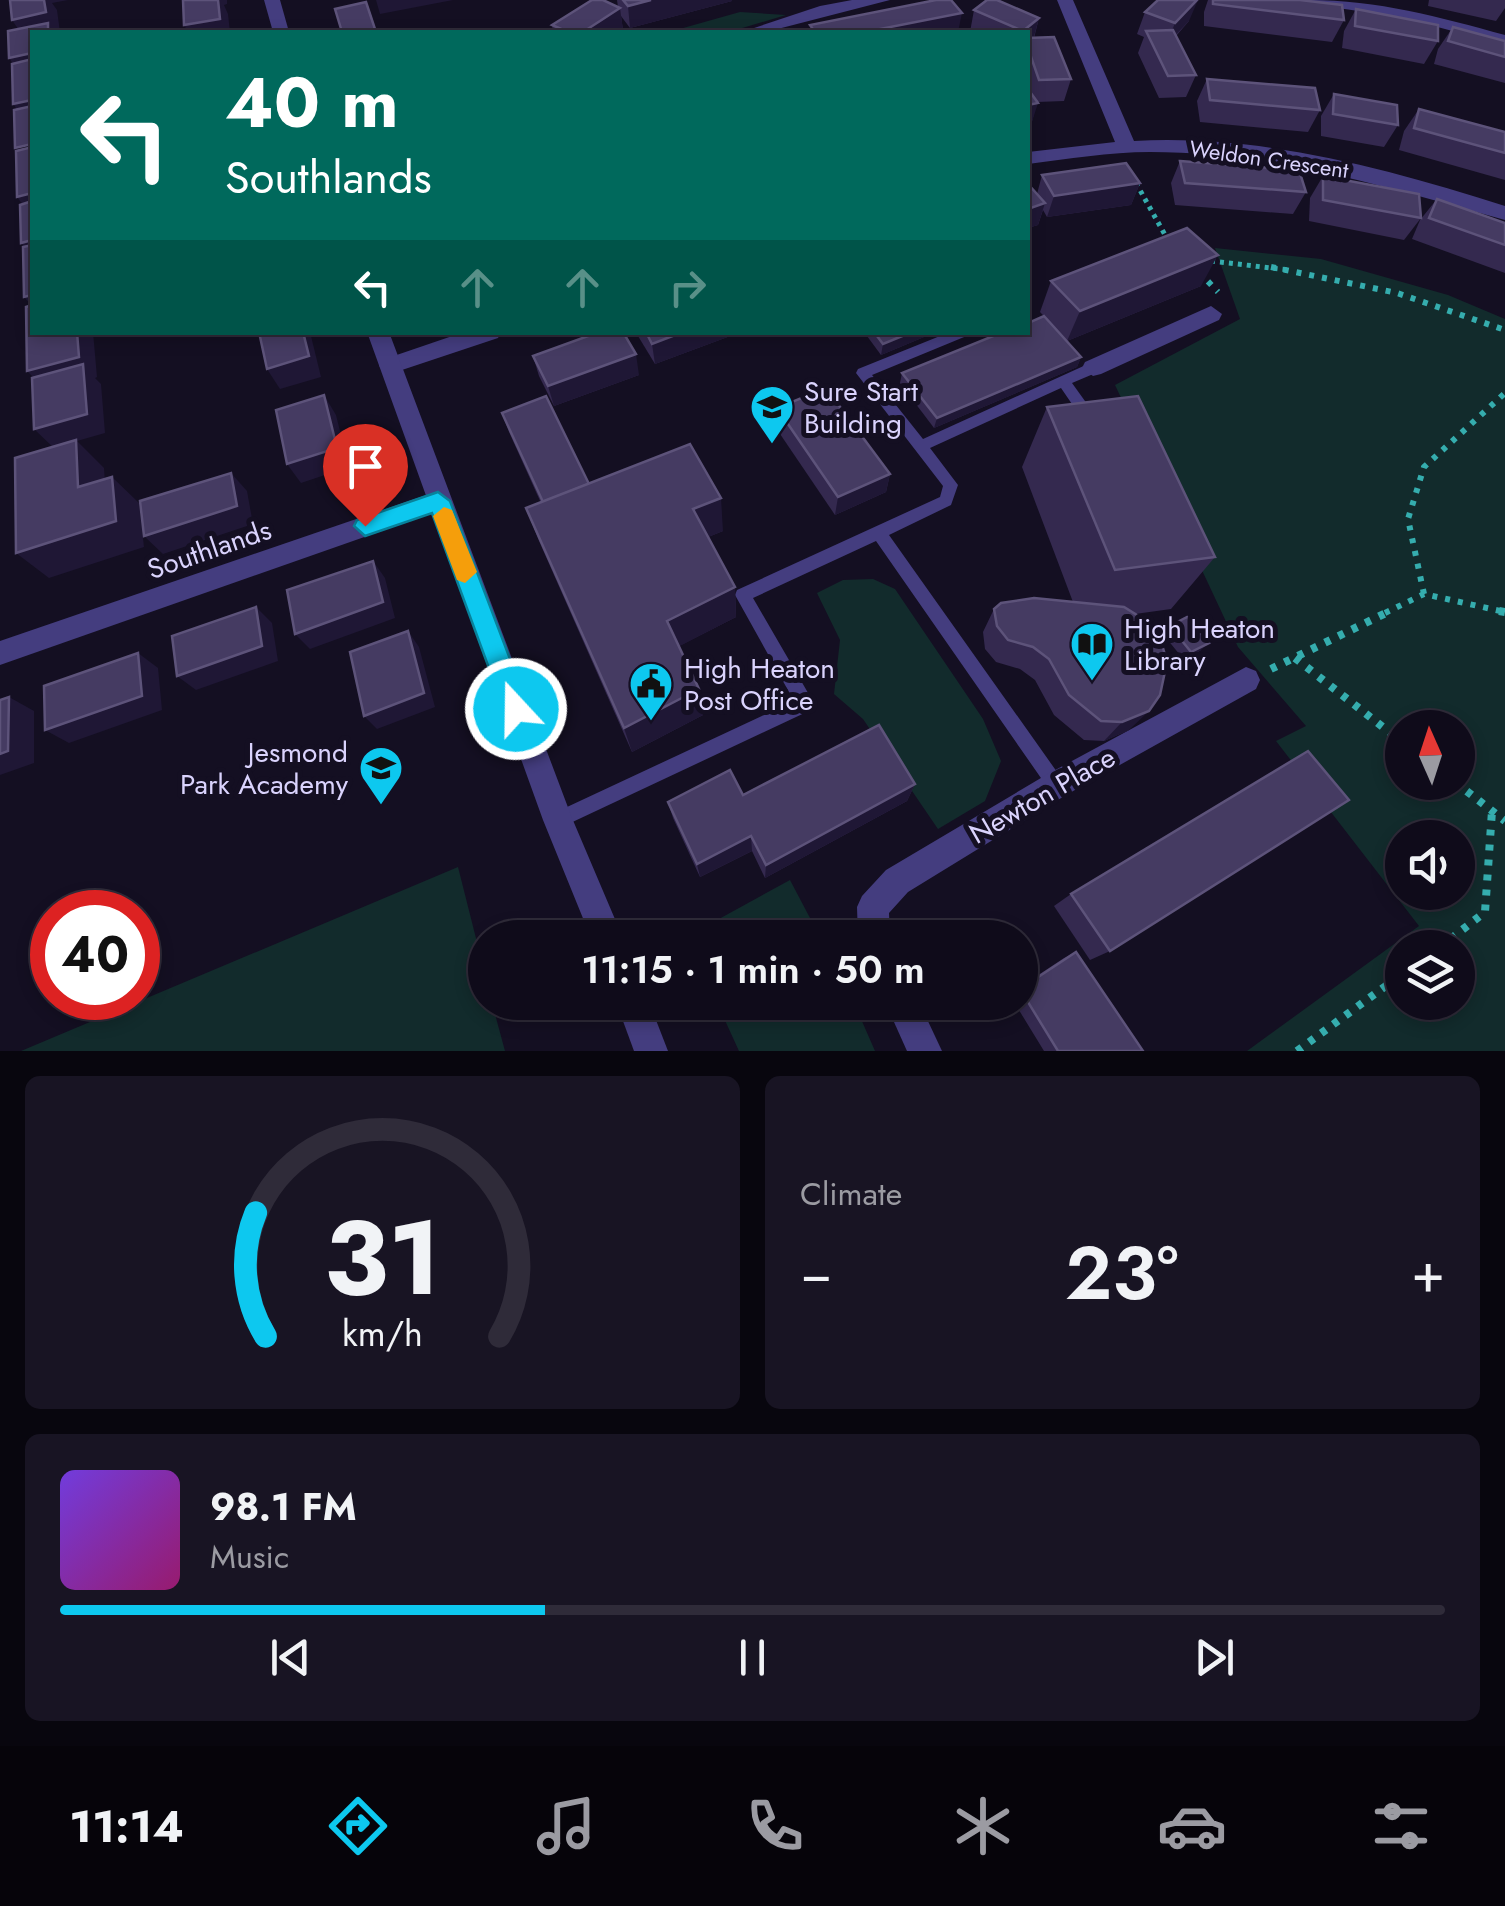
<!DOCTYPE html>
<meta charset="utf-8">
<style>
body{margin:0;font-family:Jost,sans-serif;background:#181423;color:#f1f3f6;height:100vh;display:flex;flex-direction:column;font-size:38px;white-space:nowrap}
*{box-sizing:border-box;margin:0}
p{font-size:32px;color:#9b9ba2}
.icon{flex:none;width:55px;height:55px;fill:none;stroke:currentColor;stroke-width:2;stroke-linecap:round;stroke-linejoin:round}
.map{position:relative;height:1051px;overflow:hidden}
.details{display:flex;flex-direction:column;gap:25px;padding:25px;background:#08060e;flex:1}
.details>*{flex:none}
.hud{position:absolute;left:30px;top:30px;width:1000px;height:305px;border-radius:0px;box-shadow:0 5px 15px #0003,0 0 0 2px #2f2b39;background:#00695c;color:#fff;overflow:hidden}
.needle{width:65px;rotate:357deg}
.fabs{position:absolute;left:1385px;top:710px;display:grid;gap:20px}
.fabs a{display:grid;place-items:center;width:90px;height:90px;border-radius:50%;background:#0f0b1a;box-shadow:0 5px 15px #0003,0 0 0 2px #2f2b39;font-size:50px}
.speed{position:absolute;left:30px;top:890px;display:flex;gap:20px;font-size:50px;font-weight:700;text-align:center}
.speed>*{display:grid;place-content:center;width:130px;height:130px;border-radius:50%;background:#0f0b1a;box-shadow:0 5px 15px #0003,0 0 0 2px #2f2b39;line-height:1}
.speed .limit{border:15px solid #d22;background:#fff;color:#111}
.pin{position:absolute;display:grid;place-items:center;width:85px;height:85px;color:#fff;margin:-102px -42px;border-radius:50% 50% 50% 0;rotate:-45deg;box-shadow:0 0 10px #0007}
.pin .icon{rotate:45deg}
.me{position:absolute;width:110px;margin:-55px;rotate:339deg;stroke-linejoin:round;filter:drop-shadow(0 0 8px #0008)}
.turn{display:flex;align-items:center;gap:35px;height:210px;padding:0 30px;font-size:45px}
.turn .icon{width:130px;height:130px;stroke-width:2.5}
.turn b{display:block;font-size:70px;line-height:85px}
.lanes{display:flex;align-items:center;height:95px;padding:0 30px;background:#0003;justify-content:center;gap:50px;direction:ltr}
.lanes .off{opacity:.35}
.big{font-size:75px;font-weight:600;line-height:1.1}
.details .tile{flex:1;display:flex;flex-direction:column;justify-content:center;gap:15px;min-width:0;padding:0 35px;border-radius:15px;background:#181423}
.details .dial{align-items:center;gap:0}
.dial svg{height:260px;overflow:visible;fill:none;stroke:#2f2b39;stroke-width:7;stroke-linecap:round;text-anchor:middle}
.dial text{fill:#f1f3f6;stroke:none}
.song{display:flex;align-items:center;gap:30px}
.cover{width:120px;height:120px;border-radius:15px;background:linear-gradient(135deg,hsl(260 70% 55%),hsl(320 70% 35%))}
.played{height:10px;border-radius:5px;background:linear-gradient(90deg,#0dc8ef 35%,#2f2b39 35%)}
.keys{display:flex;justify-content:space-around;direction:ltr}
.heat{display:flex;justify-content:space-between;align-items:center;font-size:55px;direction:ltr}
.details .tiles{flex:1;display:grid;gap:25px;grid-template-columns:1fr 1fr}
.tile:last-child{grid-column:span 2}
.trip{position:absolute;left:468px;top:920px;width:570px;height:100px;border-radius:50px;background:#0f0b1a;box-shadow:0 5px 15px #0003,0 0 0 2px #2f2b39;font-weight:600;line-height:100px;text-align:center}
.tabs{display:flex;height:160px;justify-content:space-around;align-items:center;background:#06040a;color:#9b9ba2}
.tabs .icon{width:70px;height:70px}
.tabs .active{color:#0dc8ef}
.tabs b{font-size:45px;color:#f1f3f6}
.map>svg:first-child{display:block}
</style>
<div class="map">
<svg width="1505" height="1051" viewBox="0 0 1505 1051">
<rect width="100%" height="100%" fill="#140f22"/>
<g fill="#122b2c" fill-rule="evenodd">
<polygon points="740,12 786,15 729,32 669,32"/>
<path d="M1215,248L1321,259L1448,295L1505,319V1051H1247L1419,926L1276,741L1306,726L1238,647L1115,385L1240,319ZM1402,728H1458V782H1402ZM1402,838H1458V892H1402ZM1402,948H1458V1002H1402Z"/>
<polygon points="873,579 895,589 983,719 1001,761 985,801 938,829 863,719 834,694 840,640 817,593 843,580"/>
<polygon points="458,867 485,974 485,1002 492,1003 505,1051 21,1051"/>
<polygon points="790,880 820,937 689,937 688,936"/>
<polygon points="717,1003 854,1003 875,1051 739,1051"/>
</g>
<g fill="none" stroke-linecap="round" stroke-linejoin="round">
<g stroke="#35adae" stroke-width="5" stroke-dasharray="4 5" stroke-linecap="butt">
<polyline points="1136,183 1169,242"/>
<polyline points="1211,261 1289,270"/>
</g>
<g stroke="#35adae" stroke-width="6" stroke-dasharray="5 8" stroke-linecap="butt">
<polyline points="1271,267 1397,293 1505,330"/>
<polyline points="1199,272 1218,292"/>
<polyline points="1424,594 1408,519 1424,467 1505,393"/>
<polyline points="1385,613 1424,594 1505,612"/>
</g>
<g stroke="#35adae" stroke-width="8" stroke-dasharray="6 9" stroke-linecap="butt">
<polyline points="1499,611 1505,612"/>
<polyline points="1295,658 1402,742"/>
<polyline points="1271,669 1390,611"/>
<polyline points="1455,782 1505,821"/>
<polyline points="1439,948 1485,912 1492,811"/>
<polyline points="1297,1051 1402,974"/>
</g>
<polygon fill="#443d7f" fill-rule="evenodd" points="950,332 970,332 969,335 872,375 923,439 1088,364 1098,364 1100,368 1098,372 1072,383 1095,415 1097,419 1095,423 1085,423 1061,388 930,448 958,485 951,505 889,535 1062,779 1065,785 1062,791 1056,794 1050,791 876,541 753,598 811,698 813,704 811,710 564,826 558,829 552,826 549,820 552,814 794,701 735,595 737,590 940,497 943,486 856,373 858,369"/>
<g fill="#443d7f" fill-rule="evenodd">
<polygon points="852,0 890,0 766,32 742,32 820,6"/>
<path d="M1057,0H1073L1134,141C1260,134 1386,168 1505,206V220C1387,187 1274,152 1150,152C1109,152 1068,159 1028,164V152L1115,142Z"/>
<path d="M1309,0C1378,0 1439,17 1505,35V45L1400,17L1317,5Z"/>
<polygon points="1211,306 1222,314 1219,320 1101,374 1093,376 1082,368 1085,362"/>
<polygon points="464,332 501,332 498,338 390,374 379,366 382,360"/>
<polygon points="438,491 447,494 450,501 447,508 0,665 0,641"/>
<polygon points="1246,667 1256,671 1260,680 1256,689 1066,795 908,892 889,913 890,938 858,938 857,907 862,896 886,870 1046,775"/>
<polygon points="885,1002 919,1002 942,1051 907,1051"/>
</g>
<g fill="#443d7f" fill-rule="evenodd">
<polygon points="264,0 280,0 289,32 273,32"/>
<polygon points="367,332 389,332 572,818 623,938 591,938 543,820"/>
<polygon points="616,1002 649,1002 668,1051 634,1051"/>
</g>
</g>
<g fill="#34294f">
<polygon points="617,0 732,0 732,1 630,28 621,16 623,30 619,32 553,32 552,25 618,7"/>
<polygon points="987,0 997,0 1039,18 1034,38 1054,37 1071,79 1064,101 1037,102 1031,125 1028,126 1028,89 1029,92 1028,87 1028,32 970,32 974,10"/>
<polygon points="1208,0 1300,0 1344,20 1332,42 1204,26 1204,12"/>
<polygon points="1429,0 1505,0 1505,8 1496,21 1428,6"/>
<polygon points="1356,9 1438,41 1424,64 1342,48 1344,31"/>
<polygon points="1145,12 1189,21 1176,36 1196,75 1186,97 1159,98 1138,53 1144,37 1137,34"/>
<polygon points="1453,27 1505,41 1505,83 1434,64 1438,49"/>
<polygon points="1207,79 1320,110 1308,132 1200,122 1197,101"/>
<polygon points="1334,94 1398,125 1384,147 1321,136 1321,116"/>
<polygon points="1419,109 1505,132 1505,180 1399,150 1404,131"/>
<polygon points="1180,161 1306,192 1293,214 1175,205 1171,183"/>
<polygon points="1042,175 1140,183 1131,205 1047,217 1043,210 1038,225 1028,228 1028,184 1037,194"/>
<polygon points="1323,176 1421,218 1404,240 1309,221 1310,198"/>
<polygon points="1437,199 1505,223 1505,273 1412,239 1420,220"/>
<polygon points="1051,281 1201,286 1067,341 1040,312"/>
<polygon points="638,332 741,332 655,364 638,336"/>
<polygon points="867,332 936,332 881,355 867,336"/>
<polygon points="533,356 639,375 554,406 539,376"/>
<polygon points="1081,357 1077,367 934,428 900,383 902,373"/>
<polygon points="1047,407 1215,557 1171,609 1135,614 1129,730 1104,741 1084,740 1054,715 1035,680 1020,669 996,662 985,649 983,632 994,609 1073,602 1022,467"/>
<polygon points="777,408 890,474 886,492 835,515 776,428"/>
<polygon points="502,413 589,484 723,531 708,537 735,587 736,617 679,646 703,715 632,752 539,541 526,508 541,503 509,432"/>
<polygon points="1170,626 1201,650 1184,660 1163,634"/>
<polygon points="915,784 907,801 765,878 752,851 700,877 673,818 668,802 743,795"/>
<polygon points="1071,894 1110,951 1090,960 1054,906"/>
<polygon points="1076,952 1143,1051 1044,1051 1014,1002 1020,1002 1020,987 1064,958"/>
</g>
<g fill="#1f1735">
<polygon points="26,0 68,0 52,3 57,10 60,32 32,32 27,42 12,20"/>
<polygon points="190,0 227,0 227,4 224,5 228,14 230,32 188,32 184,25"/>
<polygon points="376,0 453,0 380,14"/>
<polygon points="651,0 732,0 732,1 630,28 628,6"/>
<polygon points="1198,0 1189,21 1166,45 1175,23"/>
<polygon points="620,8 623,30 619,32 583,32"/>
<polygon points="962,13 958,32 865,32"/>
<polygon points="1039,18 1033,40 1028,44 1028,32 1022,32 1023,31"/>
<polygon points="32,53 32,78 24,80 9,58"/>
<polygon points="32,100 32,125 29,126 13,104"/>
<polygon points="1038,103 1031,125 1028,126 1028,105"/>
<polygon points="1140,183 1131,205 1047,217 1054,196"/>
<polygon points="32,193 32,217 17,197"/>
<polygon points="1045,203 1038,225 1028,228 1028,209"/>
<polygon points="32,240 32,257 21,243"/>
<polygon points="1218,255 1201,286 1067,341 1080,311"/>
<polygon points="32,295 32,306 24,297"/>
<polygon points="77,332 93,332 97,377 95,378 101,384 105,433 77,441 104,468 107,513 78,487 54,448 34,429 47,391 27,371"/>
<polygon points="303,332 309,332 311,336 321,377 280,389 267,369"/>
<polygon points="683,332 741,332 655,364 652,344"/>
<polygon points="912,332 936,332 881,355 883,344"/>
<polygon points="636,354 639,375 554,406 548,386"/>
<polygon points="1081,357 1077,367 934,428 937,418"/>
<polygon points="324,395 336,415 349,467 301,483 287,464"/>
<polygon points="231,473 247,491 253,524 163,554 144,536"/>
<polygon points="890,474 886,492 835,515 838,497"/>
<polygon points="112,477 139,503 144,547 49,578 16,553"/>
<polygon points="721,498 723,531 696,542 693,509"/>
<polygon points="373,561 385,578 395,618 310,649 295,634"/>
<polygon points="735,587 736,617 672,650 667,621"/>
<polygon points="256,607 272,623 278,661 196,690 177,676"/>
<polygon points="408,631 419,647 435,707 377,729 364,716"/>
<polygon points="1209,643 1201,650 1184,660 1191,652"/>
<polygon points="138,653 158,668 162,710 69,743 45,730"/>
<polygon points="699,689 703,715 632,752 624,728"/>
<polygon points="9,697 34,711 34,763 0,775 0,754"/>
<polygon points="1149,711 1129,730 1104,741 1122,722"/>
<polygon points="915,784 907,801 765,878 766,865"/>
<polygon points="751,836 752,851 700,877 697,864"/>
</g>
<g fill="#453b62" stroke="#5d537a" stroke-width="2.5">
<polygon points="10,0 44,0 46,12 12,20"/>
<polygon points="183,0 218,0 220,19 184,25"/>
<polygon points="592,0 603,0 620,8 583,32 568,32 552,25"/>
<polygon points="623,0 651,0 628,6"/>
<polygon points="936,0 951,0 962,13 865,32 815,32 810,25"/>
<polygon points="987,0 997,0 1039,18 1023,31 974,10"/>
<polygon points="1158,0 1197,0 1175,23 1145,12"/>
<polygon points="1213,0 1300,0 1342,5 1344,20 1213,4"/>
<polygon points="366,2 376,32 342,32 335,9"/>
<polygon points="1356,9 1438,25 1438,41 1355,26"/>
<polygon points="48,23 48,32 32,32 32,53 9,58 8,31"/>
<polygon points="1453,27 1505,41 1505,57 1448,41"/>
<polygon points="1173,30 1196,75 1168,76 1146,31"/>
<polygon points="1054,37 1071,79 1039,80 1028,48 1028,38"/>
<polygon points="32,59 32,100 13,104 12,64"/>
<polygon points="1207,79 1315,88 1320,110 1210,100"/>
<polygon points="1028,89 1038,103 1028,105"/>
<polygon points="1334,94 1397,105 1398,125 1333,114"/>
<polygon points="32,106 32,144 15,148 14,110"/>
<polygon points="1419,109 1505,132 1505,153 1414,128"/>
<polygon points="32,147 32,193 17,197 16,151"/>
<polygon points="1180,161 1299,170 1306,192 1185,183"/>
<polygon points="1126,163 1140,183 1054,196 1042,175"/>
<polygon points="1323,176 1419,194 1421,218 1323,200"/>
<polygon points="1028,184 1045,203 1028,209"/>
<polygon points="1437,199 1505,223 1505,245 1429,218"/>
<polygon points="32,201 32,240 21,243 20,205"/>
<polygon points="1187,228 1218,255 1080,311 1051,281"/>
<polygon points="32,245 32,295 24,297 23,247"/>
<polygon points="32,305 32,332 77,332 79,357 27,371 26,307"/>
<polygon points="1044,316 1081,357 937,418 902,373 1003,332 1028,332 1028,323"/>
<polygon points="259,332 303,332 309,356 267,369"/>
<polygon points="599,332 623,332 636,354 548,386 533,356"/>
<polygon points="646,332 683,332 652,344"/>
<polygon points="874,332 912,332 883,344"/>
<polygon points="83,364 87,414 34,429 32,378"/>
<polygon points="826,388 890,474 838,497 777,408"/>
<polygon points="324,395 337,448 287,464 276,410"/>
<polygon points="546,396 589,484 543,502 502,413"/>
<polygon points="1138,396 1215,557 1115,570 1047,407"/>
<polygon points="76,440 78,487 112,477 116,521 16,553 15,458"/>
<polygon points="690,444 721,498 693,509 735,587 667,621 699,689 624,728 526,508"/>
<polygon points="231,473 237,506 144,536 140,501"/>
<polygon points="373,561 383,602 295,634 287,590"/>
<polygon points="1034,598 1124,607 1148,622 1161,641 1167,662 1160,695 1149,711 1122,722 1101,721 1069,695 1049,659 1033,647 1008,640 997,626 994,609 1001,603"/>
<polygon points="256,607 262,646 177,676 172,636"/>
<polygon points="1187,617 1209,643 1191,652 1170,626"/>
<polygon points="408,631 424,693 364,716 350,652"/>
<polygon points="138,653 142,696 45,730 44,686"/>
<polygon points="9,697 8,751 0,754 0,700"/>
<polygon points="879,725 915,784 766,865 751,836 697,864 668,802 730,770 743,795"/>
<polygon points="1308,751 1349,800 1110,951 1071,894"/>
<polygon points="1076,952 1143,1051 1058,1051 1020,989"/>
</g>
<polygon fill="#0dc8ef" stroke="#08829b" stroke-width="2.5" points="438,492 450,501 529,709 526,717 516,721 507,717 504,709 432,513 365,536 354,526 357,520"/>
<polygon fill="#f59e0b" points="444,507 452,510 477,572 465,583 457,580 433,516"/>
<defs>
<symbol id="school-pin" viewBox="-11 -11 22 30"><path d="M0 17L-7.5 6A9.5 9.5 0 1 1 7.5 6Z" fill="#0dc8ef" stroke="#140f22"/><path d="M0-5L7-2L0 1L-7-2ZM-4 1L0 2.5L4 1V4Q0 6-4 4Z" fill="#111"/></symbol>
<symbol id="library-pin" viewBox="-11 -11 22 30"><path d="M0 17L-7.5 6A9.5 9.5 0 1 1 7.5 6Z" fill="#0dc8ef" stroke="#140f22"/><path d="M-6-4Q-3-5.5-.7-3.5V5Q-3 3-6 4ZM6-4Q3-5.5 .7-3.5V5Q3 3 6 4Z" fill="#111"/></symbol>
<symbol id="civic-pin" viewBox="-11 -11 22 30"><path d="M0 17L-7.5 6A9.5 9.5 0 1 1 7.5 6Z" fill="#0dc8ef" stroke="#140f22"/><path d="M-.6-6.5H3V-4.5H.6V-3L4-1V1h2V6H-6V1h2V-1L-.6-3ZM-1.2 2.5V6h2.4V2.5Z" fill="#111"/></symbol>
</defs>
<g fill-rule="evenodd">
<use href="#school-pin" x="747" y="382" width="50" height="68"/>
<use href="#library-pin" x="1067" y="619" width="50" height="68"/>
<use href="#civic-pin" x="626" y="659" width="50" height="68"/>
<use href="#school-pin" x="356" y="743" width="50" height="68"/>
</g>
<g text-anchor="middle" stroke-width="10" stroke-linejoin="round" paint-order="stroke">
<g font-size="22" fill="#dad3fd" stroke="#140f22">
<text transform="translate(1269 159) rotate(8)" y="8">Weldon Crescent</text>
</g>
<g font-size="28" fill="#dad3fd" stroke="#140f22" text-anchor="start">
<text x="804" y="401">Sure Start<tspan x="804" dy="32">Building</tspan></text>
<text x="1124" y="638">High Heaton<tspan x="1124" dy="32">Library</tspan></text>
<text x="684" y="678">High Heaton<tspan x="684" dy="32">Post Office</tspan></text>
<text x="348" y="762" text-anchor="end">Jesmond<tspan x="348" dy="32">Park Academy</tspan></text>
</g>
<g font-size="28" fill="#dad3fd" stroke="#140f22">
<text transform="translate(209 549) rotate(-19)" y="10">Southlands</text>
<text transform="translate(1042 795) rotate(-30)" y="10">Newton Place</text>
</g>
</g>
</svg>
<div class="fabs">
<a><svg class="needle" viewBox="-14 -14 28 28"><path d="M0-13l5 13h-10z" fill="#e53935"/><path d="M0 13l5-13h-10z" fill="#9b9ba2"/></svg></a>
<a><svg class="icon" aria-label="sound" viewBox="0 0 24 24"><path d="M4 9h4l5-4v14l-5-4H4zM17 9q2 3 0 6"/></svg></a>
<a><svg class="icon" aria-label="layers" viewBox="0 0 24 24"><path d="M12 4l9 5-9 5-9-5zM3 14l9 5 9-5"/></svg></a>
</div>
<div class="speed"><div class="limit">40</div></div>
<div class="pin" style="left:365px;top:526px;background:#d93025"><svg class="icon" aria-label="arrive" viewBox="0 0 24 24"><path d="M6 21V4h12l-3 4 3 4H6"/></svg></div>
<svg class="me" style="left:516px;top:709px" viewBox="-20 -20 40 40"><circle r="17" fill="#0dc8ef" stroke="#fff" stroke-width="3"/><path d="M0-11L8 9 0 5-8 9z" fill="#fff"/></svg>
<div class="trip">11:15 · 1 min · 50 m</div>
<div class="hud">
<div class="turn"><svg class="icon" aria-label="left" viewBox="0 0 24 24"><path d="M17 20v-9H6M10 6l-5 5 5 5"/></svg><div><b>40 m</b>Southlands</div></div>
<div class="lanes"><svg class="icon" aria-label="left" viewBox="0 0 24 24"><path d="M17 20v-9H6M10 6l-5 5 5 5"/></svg><svg class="icon off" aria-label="ahead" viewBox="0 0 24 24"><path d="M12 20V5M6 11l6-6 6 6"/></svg><svg class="icon off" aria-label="ahead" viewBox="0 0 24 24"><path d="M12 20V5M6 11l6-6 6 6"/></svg><svg class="icon off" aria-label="right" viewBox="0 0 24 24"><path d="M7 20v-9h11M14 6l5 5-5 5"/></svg></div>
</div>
</div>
<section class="details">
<div class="tiles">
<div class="tile dial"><svg viewBox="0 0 100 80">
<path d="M14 69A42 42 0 1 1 86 69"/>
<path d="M14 69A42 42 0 0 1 11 31" stroke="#0dc8ef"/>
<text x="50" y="56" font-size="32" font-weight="700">31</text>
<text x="50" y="72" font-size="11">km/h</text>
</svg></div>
<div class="tile"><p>Climate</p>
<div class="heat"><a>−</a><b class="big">23°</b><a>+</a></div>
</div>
<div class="tile">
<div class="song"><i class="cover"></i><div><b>98.1 FM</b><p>Music</p></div></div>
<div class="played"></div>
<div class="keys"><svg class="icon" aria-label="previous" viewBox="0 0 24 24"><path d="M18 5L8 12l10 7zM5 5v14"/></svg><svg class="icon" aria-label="pause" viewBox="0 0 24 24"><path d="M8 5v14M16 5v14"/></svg><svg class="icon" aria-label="next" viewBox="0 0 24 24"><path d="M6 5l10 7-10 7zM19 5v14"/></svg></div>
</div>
</div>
</section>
<nav class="tabs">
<b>11:14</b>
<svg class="icon active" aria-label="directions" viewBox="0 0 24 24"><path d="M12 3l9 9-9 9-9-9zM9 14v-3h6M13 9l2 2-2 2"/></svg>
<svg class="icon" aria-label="music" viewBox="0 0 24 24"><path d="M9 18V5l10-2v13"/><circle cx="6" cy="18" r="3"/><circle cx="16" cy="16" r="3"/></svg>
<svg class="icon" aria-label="phone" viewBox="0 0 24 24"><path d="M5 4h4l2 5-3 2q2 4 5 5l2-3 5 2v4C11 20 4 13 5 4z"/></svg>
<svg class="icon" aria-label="climate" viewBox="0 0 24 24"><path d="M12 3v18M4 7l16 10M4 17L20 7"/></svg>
<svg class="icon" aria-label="car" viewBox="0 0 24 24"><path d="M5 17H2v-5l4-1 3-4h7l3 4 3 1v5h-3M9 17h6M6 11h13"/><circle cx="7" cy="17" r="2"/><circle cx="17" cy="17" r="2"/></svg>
<svg class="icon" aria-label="filters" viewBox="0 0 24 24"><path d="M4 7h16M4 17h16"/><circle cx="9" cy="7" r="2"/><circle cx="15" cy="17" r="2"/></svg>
</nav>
